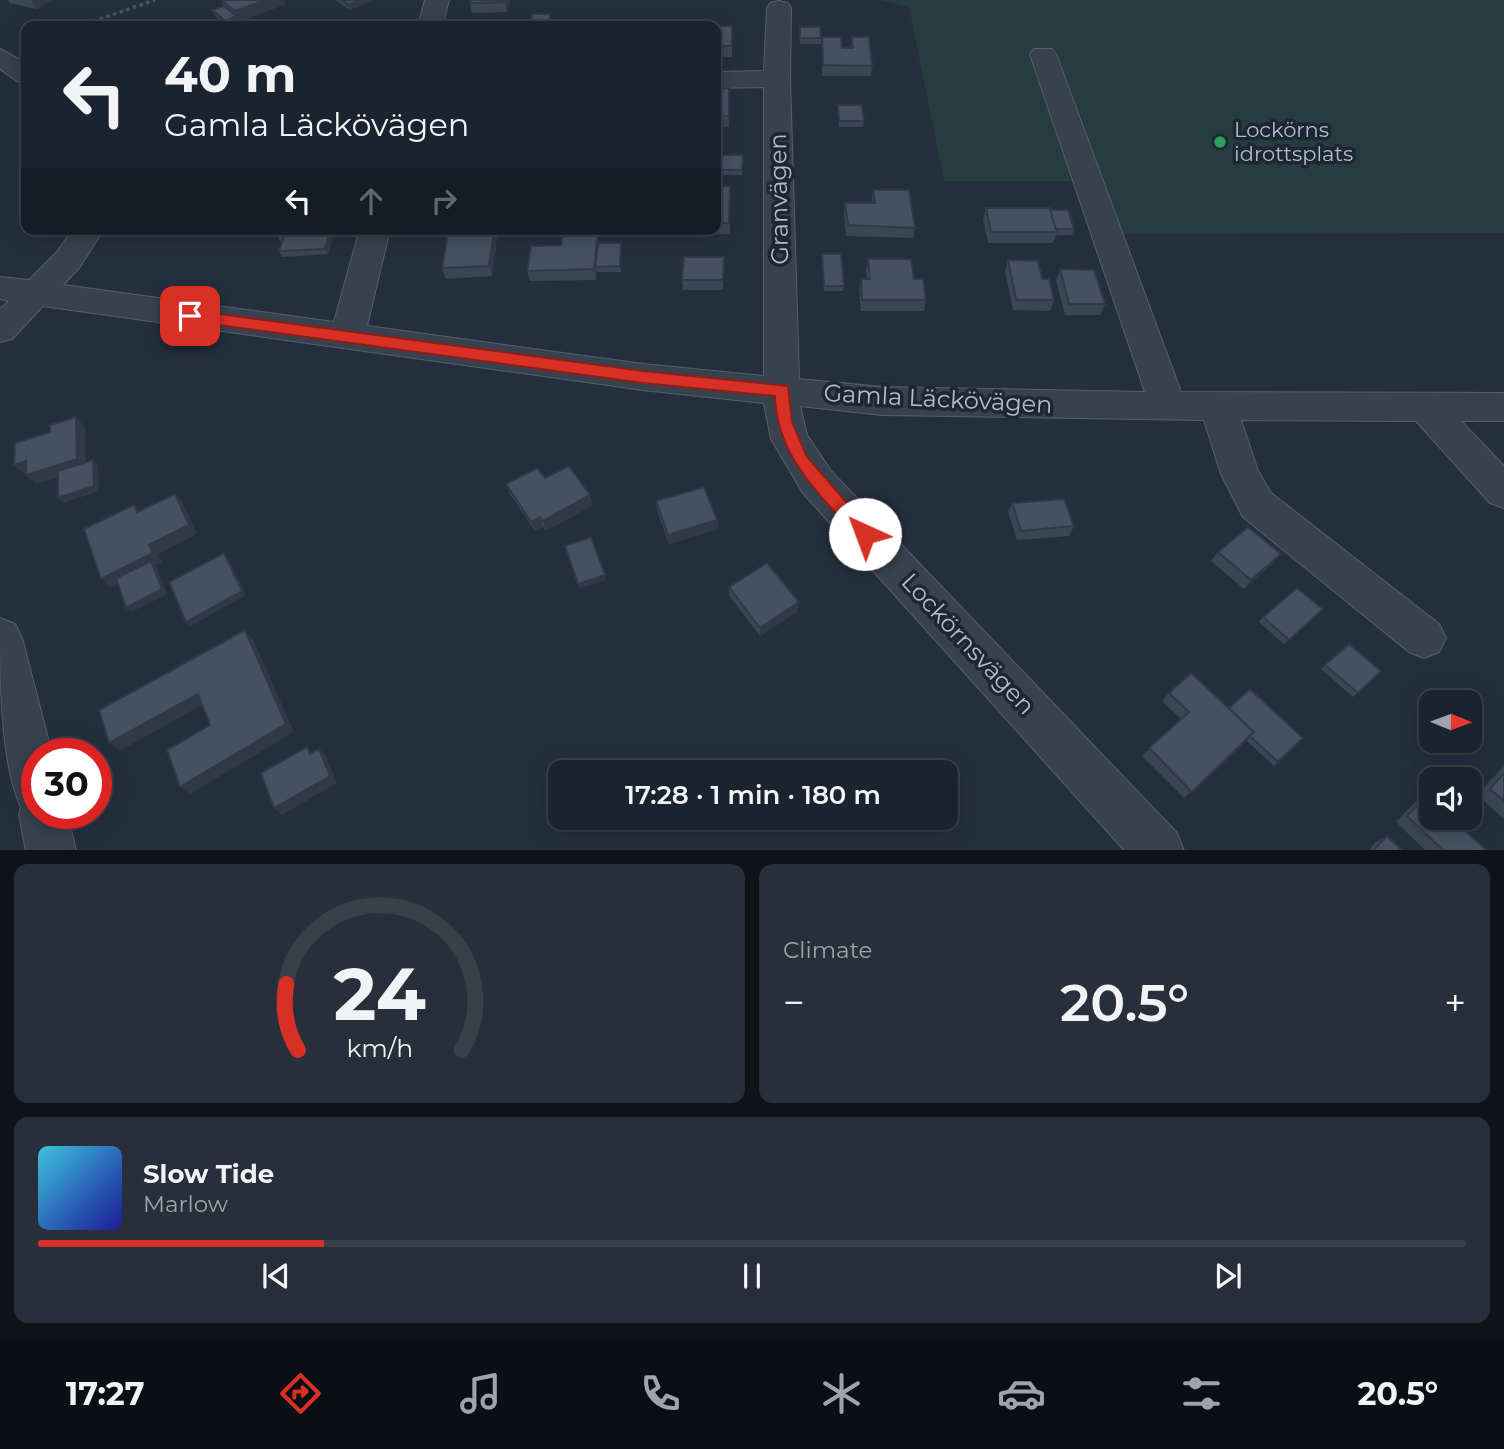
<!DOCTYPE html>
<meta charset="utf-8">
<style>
body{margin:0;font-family:Montserrat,sans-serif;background:#282f3a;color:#f1f3f6;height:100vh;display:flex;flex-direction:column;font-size:26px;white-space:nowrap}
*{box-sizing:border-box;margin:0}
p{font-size:23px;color:#a0a4aa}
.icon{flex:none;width:38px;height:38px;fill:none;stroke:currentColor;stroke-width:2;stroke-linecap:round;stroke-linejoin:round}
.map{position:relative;height:850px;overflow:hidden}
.panel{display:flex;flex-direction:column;gap:14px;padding:14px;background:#0f1319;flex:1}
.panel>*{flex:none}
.top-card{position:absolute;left:21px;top:21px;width:700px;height:214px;border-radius:14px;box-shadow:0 4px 18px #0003,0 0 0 2px #39404a;background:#1b232e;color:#f1f3f6;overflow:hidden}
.needle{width:46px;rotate:91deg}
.fabs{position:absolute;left:1419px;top:690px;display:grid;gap:14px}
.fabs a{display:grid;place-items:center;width:63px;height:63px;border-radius:14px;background:#1b232e;box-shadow:0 4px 18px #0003,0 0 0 2px #39404a;font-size:35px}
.speed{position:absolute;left:21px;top:738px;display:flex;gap:14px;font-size:35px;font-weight:700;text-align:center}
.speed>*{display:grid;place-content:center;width:91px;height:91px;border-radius:50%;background:#1b232e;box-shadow:0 4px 18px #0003,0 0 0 2px #39404a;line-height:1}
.speed .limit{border:10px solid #d22;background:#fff;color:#111}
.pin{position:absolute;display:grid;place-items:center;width:60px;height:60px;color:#fff;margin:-30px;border-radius:14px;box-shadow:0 4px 10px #0006}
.me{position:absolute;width:77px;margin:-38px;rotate:317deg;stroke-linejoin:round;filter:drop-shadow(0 0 5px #0008)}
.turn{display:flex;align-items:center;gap:24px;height:147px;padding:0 28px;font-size:32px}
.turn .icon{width:91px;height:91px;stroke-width:2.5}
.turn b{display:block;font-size:49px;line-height:60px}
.lanes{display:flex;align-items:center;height:66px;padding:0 28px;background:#0003;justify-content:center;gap:35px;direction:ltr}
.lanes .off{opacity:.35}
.big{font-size:52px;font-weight:600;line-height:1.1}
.panel .card{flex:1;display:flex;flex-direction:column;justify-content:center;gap:10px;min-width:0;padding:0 24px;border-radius:14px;background:#282f3a}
.panel .dial{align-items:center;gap:0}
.dial svg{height:182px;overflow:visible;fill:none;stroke:#39404a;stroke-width:7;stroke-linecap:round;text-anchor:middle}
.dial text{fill:#f1f3f6;stroke:none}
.song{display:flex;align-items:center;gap:21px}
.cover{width:84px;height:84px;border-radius:10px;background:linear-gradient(135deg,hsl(190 70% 55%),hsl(240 70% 35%))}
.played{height:7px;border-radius:4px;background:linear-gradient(90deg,#d93025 20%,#39404a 20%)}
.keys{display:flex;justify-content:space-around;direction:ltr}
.heat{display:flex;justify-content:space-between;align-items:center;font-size:38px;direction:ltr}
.panel .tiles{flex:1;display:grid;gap:14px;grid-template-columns:1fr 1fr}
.card:last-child{grid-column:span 2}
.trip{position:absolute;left:548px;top:760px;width:410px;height:70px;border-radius:14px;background:#1b232e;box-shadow:0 4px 18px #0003,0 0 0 2px #39404a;font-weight:600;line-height:70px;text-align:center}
.dock{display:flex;height:112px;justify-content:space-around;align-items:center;background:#0b0e12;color:#a0a4aa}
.dock .icon{width:49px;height:49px}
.dock .selected{color:#d93025}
.dock b{font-size:32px;color:#f1f3f6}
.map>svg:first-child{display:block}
</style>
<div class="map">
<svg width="1504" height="851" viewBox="0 0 1504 851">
<rect width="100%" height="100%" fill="#242f3e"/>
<polygon fill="#263c3f" points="879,0 1504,0 1504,233 1119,234 1099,181 944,181 909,7"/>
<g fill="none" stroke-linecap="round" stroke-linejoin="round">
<defs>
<g id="minor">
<polygon points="425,0 449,0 442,26 418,26"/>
<polygon points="779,1 788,3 791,8 790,79 799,379 882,387 1145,392 1030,54 1034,49 1052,49 1056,54 1181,392 1504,393 1504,421 1461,421 1504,466 1504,508 1490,503 1416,421 1241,420 1258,471 1271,493 1439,624 1446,638 1439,652 1424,658 1409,652 1243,517 1221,474 1204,420 882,415 800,406 807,435 831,471 1177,833 1184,851 1125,851 803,493 771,439 764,403 643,390 43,306 12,339 0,342 0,309 9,301 0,299 0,277 29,280 57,252 73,229 104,229 79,268 63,285 334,322 360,229 390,229 367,326 643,364 764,376 764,87 716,88 716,72 764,71 767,8 770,3"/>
<polygon points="0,49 26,63 26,83 17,81 0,69"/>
<path d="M0,618L15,624L22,638L52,754H37V814H67L76,851H26L19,814L21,807C0,764 0,670 0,618Z"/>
</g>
</defs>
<use href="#minor" stroke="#565f6c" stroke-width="2"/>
<polyline stroke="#44595c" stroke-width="3.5" stroke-dasharray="3.5 3.5" stroke-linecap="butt" points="80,26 155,0"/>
<use href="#minor" fill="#38414e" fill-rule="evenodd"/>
</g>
<g fill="#3b4654">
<polygon points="8,0 52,0 36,9 10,3"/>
<polygon points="221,0 286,4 227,26 215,16 212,10 224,6"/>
<polygon points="335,0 372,0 350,10"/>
<polygon points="510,0 507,12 472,13 470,3"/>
<rect x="716" y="26" width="16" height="31"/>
<polygon points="800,27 821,38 821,44 800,44"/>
<polygon points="822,37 842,48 851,48 852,37 872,66 871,76 822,76"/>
<polygon points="729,88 729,127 716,127 716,89"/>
<polygon points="838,105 864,121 863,127 839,127"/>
<polygon points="716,155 743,155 742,175 716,175"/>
<polygon points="716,186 730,186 730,234 697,234 697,229 716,229"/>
<polygon points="873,190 915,228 913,238 846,236 844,214 845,203 872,203"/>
<polygon points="986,208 1074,229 1072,235 1056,235 1053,243 988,243 983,219"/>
<polygon points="275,229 335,229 328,254 282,257 279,251 282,241 280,241 274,231"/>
<polygon points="498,229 492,276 446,279 442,268"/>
<polygon points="621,243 622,248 621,272 597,272 596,280 530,281 527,271 561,245"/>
<polygon points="822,254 844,286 843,291 824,291"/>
<polygon points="724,257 723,290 683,290 682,280"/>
<polygon points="868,259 914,279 926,300 924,311 861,311 859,289 861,279 867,279 866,270"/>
<polygon points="1008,260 1042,279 1054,300 1050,311 1013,310 1005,271"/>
<polygon points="1060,269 1105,304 1100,315 1065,315 1056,280"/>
<polygon points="545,478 593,505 546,531 543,527 535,531 510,494 506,484"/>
<polygon points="656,501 717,520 718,529 669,544 657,510"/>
<polygon points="1012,503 1074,526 1069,536 1017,540 1008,512"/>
<polygon points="1218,552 1273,563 1244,589 1211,561"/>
<polygon points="729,587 798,611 760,636 729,595"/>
<polygon points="1323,609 1284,644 1259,622 1263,617"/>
<polygon points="1349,644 1358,693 1353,697 1321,669"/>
<polygon points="1191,673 1278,762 1274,766 1246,740 1184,798 1142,756 1181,719 1162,701 1169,693"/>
<polygon points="1504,766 1504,819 1477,795"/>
<polygon points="1427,796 1487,851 1426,851 1396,822 1415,802"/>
<polygon points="1387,836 1403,851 1368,851 1376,842"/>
</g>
<g fill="#303945">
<polygon points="31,0 52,0 36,9"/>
<polygon points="265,0 284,0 286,4 239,22 235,11"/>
<polygon points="359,0 372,0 350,10 349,5"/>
<polygon points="506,0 510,0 507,12 505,2"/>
<polygon points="237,16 239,22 227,26 225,21"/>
<polygon points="328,229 335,229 332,239"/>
<polygon points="494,229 498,229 492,276 489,266"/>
<polygon points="598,232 600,242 597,267 595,267 597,272 596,280 594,269"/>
<polygon points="330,233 332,239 328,254 325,249"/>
<polygon points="621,243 622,248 621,272 620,266"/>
<polygon points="76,417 85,427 86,469 36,484 14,465 26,461"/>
<polygon points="93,460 98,465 99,491 63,503 58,498"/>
<polygon points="175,494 183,503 197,534 158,554 162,562 156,565 167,594 131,612 126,608 153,567 111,588 101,579 149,545"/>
<polygon points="590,495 593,505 546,531 543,521"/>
<polygon points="540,517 543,527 535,531 531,522"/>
<polygon points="717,520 718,529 669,544 668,535"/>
<polygon points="224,553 228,558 246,595 191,626 186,622"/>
<polygon points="1281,554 1273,563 1244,589 1251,580"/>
<polygon points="605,575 606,580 579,589 578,584"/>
<polygon points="799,602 798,611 760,636 760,628"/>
<polygon points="245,630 253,639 294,732 190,794 180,787 286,724"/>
<polygon points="198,694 207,702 120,751 109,743"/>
<polygon points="319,749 326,756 337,783 282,815 274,808"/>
</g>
<g fill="#455162" stroke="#303945" stroke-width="2">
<polygon points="221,0 265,0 235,11"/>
<polygon points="341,0 359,0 349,5"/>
<polygon points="471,0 506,0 505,2 470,3"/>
<polygon points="224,6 237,16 225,21 212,10"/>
<polygon points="532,14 550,14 550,26 530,26"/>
<polygon points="486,22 486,26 462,26 462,23"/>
<rect x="716" y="26" width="16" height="20"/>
<polygon points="800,27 820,27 821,38 800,38"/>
<polygon points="822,37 841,37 842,48 853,48 852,37 869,37 872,66 823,65"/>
<polygon points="729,88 729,116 716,116 716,89"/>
<polygon points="838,105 862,105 864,121 839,121"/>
<polygon points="716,155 743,155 742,170 716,170"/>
<polygon points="716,186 730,186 729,223 716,223"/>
<polygon points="873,190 909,190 915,228 848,225 845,203 875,203"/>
<polygon points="986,208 1050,208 1057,232 991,232"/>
<polygon points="1050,210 1068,210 1074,229 1056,229"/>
<polygon points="275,229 302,229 274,231"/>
<polygon points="449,229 494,229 489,266 442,268"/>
<polygon points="563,232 598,232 594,269 527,271 531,246 561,245"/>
<polygon points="330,233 325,249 279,251 284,236"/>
<polygon points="598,243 621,243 620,266 595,267"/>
<polygon points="822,254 841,254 844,286 824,286"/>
<polygon points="684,257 724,257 723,280 682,280"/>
<polygon points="868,259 911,259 914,279 923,279 926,300 862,300 861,279 870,279"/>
<polygon points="1008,260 1038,261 1042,279 1049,279 1054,300 1016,300"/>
<polygon points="1060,269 1094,270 1105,304 1069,304"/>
<polygon points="76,417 77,459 26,475 26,461 14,465 15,443 50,432 50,425"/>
<polygon points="93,460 94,486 58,498 58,471"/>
<polygon points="569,466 590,495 543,521 540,517 531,522 506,484 537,468 545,478"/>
<polygon points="704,487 717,520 668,535 656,501"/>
<polygon points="175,494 189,525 149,545 153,553 101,579 84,529 134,505 137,512"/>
<polygon points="1064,499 1074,526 1021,531 1012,503"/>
<polygon points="1248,527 1281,554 1251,580 1218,552"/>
<polygon points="591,537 605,575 578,584 565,546"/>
<polygon points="224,553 242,591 186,622 169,582"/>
<polygon points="151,561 162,589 126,608 116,578"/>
<polygon points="767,563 799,602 760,628 729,587"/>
<polygon points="1297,588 1323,609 1289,640 1263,617"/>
<polygon points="245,630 286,724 180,787 167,750 210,725 198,694 109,743 99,710"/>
<polygon points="1349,644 1381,671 1358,693 1325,665"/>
<polygon points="1191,673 1254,732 1192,792 1149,748 1189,712 1169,693"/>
<polygon points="1250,689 1303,738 1278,762 1250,736 1254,732 1229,708"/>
<polygon points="307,747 310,754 319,749 330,776 274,808 261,773"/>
<polygon points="1504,773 1504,801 1490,789"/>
<polygon points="1427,796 1432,800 1432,817 1451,817 1487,851 1444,851 1407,816"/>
<polygon points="1387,836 1403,851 1373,851"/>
</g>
<path fill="#d93025" stroke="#8d1f18" stroke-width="2" d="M190,310L643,371L788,386L792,422L807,457L874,534L871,539H859C820,494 777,458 775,396L643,383L190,321L183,316Z"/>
<circle fill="#2e9e5b" stroke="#1d2633" stroke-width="2.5" cx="1220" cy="142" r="7"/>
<g text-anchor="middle" stroke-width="7" stroke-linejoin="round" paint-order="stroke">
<g font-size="21" fill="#b4bcc9" stroke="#1d2633" text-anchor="start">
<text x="1234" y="137">Lockörns<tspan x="1234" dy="24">idrottsplats</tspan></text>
</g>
<g font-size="24" fill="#b4bcc9" stroke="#1d2633">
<text transform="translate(779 199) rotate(-91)" y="8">Granvägen</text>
<text transform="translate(938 399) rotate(3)" y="8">Gamla Läckövägen</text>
<text transform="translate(968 644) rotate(47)" y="8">Lockörnsvägen</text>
</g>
</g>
</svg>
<div class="fabs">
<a><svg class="needle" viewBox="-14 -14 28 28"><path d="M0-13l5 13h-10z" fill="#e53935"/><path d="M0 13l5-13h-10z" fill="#a0a4aa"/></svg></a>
<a><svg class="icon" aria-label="sound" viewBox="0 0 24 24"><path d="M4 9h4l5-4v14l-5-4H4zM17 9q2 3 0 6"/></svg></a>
</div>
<div class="speed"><div class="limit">30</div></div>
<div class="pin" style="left:190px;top:316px;background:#d93025"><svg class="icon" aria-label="arrive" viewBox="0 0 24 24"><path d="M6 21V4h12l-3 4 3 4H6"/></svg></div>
<svg class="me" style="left:865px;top:534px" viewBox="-20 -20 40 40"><circle r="19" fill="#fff"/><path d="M0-13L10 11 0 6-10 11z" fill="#d93025"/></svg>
<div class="trip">17:28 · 1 min · 180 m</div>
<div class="top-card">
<div class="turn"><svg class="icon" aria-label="left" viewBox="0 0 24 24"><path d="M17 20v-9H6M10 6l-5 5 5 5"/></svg><div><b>40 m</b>Gamla Läckövägen</div></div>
<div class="lanes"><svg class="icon" aria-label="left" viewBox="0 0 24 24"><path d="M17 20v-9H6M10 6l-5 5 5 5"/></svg><svg class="icon off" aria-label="ahead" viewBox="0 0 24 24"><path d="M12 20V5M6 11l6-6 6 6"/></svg><svg class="icon off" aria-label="right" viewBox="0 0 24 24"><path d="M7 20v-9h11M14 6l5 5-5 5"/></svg></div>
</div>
</div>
<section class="panel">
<div class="tiles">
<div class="card dial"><svg viewBox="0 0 100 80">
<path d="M14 69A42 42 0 1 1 86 69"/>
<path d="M14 69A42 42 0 0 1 9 40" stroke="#d93025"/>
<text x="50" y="56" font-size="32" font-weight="700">24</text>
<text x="50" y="72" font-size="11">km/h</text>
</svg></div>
<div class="card"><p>Climate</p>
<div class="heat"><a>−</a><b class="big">20.5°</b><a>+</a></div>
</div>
<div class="card">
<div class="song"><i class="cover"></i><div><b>Slow Tide</b><p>Marlow</p></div></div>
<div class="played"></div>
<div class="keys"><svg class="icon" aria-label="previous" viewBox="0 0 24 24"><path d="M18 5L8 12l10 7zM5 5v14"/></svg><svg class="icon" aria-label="pause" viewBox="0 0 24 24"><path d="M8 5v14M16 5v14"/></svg><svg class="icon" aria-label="next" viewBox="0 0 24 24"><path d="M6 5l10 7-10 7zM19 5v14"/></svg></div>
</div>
</div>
</section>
<nav class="dock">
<b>17:27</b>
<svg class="icon selected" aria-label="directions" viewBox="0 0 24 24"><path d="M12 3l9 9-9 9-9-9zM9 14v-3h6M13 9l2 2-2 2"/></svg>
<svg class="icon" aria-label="music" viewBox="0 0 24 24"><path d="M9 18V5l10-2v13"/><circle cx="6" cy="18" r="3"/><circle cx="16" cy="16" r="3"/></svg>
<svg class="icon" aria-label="phone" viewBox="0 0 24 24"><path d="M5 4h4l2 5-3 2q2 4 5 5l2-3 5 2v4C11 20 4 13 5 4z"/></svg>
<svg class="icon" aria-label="climate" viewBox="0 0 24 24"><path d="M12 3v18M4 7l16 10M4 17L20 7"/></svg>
<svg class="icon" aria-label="car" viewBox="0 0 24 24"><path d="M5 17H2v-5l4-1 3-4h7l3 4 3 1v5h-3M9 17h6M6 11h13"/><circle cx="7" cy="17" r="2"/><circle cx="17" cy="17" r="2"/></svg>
<svg class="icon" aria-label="filters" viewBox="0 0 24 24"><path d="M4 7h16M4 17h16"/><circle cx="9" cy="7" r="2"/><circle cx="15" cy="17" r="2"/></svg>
<b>20.5°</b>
</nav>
